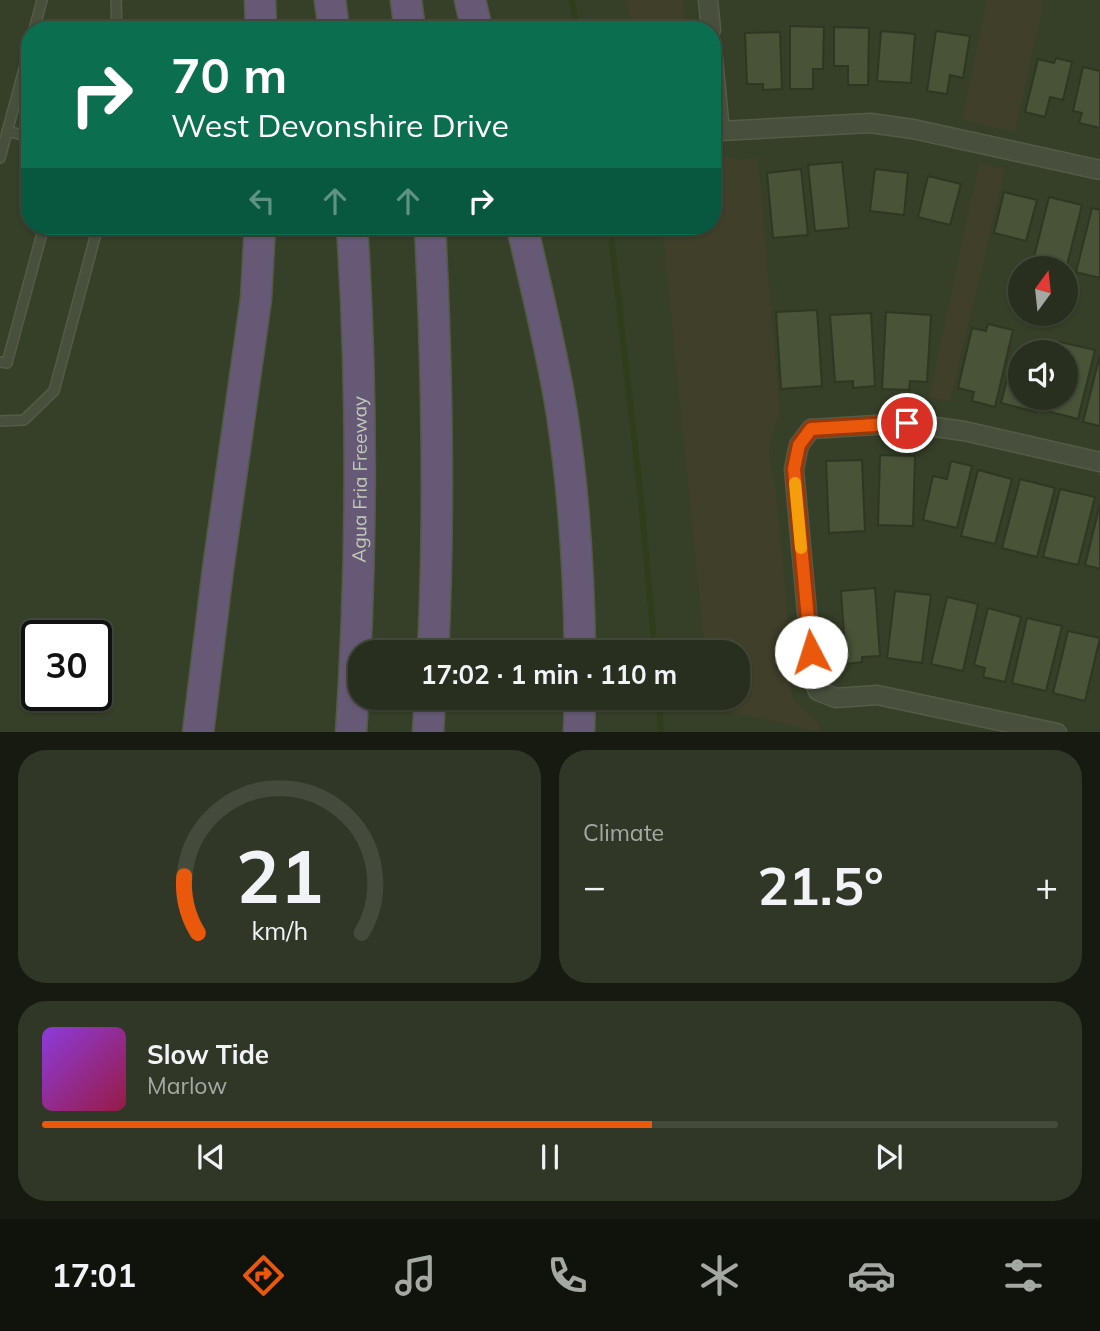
<!DOCTYPE html>
<meta charset="utf-8">
<style>
body{margin:0;font-family:Mulish,sans-serif;background:#303727;color:#f1f3f6;height:100vh;display:flex;flex-direction:column;font-size:26px;white-space:nowrap}
*{box-sizing:border-box;margin:0}
p{font-size:23px;color:#a5a9a4}
.icon{flex:none;width:38px;height:38px;fill:none;stroke:currentColor;stroke-width:2;stroke-linecap:round;stroke-linejoin:round}
.map{position:relative;height:732px;overflow:hidden}
.drawer{display:flex;flex-direction:column;gap:18px;padding:18px;background:#161a10;flex:1}
.drawer>*{flex:none}
.top-card{position:absolute;left:21px;top:21px;width:700px;height:214px;border-radius:28px;box-shadow:0 2px 5px #0004,0 0 0 2px #444a3c;background:#0b6e4f;color:#fff;overflow:hidden}
.needle{width:46px;rotate:15deg}
.controls{position:absolute;left:1008px;top:256px;display:grid;gap:14px}
.controls a{display:grid;place-items:center;width:70px;height:70px;border-radius:50%;background:#282f1e;box-shadow:0 2px 5px #0004,0 0 0 2px #444a3c;font-size:35px}
.speed{position:absolute;left:21px;top:620px;display:flex;gap:14px;font-size:35px;font-weight:700;text-align:center}
.speed>*{display:grid;place-content:center;width:91px;height:91px;border-radius:50%;background:#282f1e;box-shadow:0 2px 5px #0004,0 0 0 2px #444a3c;line-height:1}
.speed .limit{border:4px solid #111;border-radius:10px;background:#fff;color:#111}
.pin{position:absolute;display:grid;place-items:center;width:60px;height:60px;color:#fff;margin:-30px;border:4px solid #fff;border-radius:50%;box-shadow:0 2px 7px #0007}
.me{position:absolute;width:77px;margin:-38px;rotate:355deg;stroke-linejoin:round;filter:drop-shadow(0 0 5px #0008)}
.turn{display:flex;align-items:center;gap:24px;height:147px;padding:0 35px;font-size:32px}
.turn .icon{width:91px;height:91px;stroke-width:2.5}
.turn b{display:block;font-size:49px;line-height:60px}
.lanes{display:flex;align-items:center;height:66px;padding:0 35px;background:#0003;justify-content:center;gap:35px;direction:ltr}
.lanes .off{opacity:.35}
.big{font-size:52px;font-weight:700;line-height:1.1}
.drawer .tile{flex:1;display:flex;flex-direction:column;justify-content:center;gap:10px;min-width:0;padding:0 24px;border-radius:28px;background:#303727}
.drawer .dial{align-items:center;gap:0}
.dial svg{height:182px;overflow:visible;fill:none;stroke:#444a3c;stroke-width:7;stroke-linecap:round;text-anchor:middle}
.dial text{fill:#f1f3f6;stroke:none}
.song{display:flex;align-items:center;gap:21px}
.cover{width:84px;height:84px;border-radius:10px;background:linear-gradient(135deg,hsl(270 70% 55%),hsl(340 70% 35%))}
.played{height:7px;border-radius:4px;background:linear-gradient(90deg,#ea580c 60%,#444a3c 60%)}
.keys{display:flex;justify-content:space-around;direction:ltr}
.heat{display:flex;justify-content:space-between;align-items:center;font-size:38px;direction:ltr}
.drawer .tiles{flex:1;display:grid;gap:18px;grid-template-columns:1fr 1fr}
.tile:last-child{grid-column:span 2}
.trip{position:absolute;left:348px;top:640px;width:402px;height:70px;border-radius:28px;background:#282f1e;box-shadow:0 2px 5px #0004,0 0 0 2px #444a3c;font-weight:700;line-height:70px;text-align:center}
.dock{display:flex;height:112px;justify-content:space-around;align-items:center;background:#10130c;color:#a5a9a4}
.dock .icon{width:49px;height:49px}
.dock .active{color:#ea580c}
.dock b{font-size:32px;color:#f1f3f6}
.map>svg:first-child{display:block}
</style>
<div class="map">
<svg width="1100" height="733" viewBox="0 0 1100 733">
<rect width="100%" height="100%" fill="#363f28"/>
<g fill="#403f2a">
<polygon points="626,0 683,0 686,30 633,30"/>
<polygon points="987,0 1044,0 1015,132 962,120"/>
<path d="M712,152L738,160L758,158L780,413C767,447 766,450 775,485L792,658L788,676L792,699L819,723L820,732L711,707L710,698H738V653H705L662,226H712Z"/>
<polygon points="979,163 1005,169 950,402 929,397"/>
</g>
<g fill="none" stroke-linecap="round" stroke-linejoin="round">
<g stroke="#2f3d1b" stroke-width="6">
<polyline points="572,0 577,30"/>
<polyline points="610,226 640,489 655,653"/>
<polyline points="659,698 661,733"/>
</g>
</g>
<g fill="#485337" stroke="#2f3722" stroke-width="2">
<polygon points="790,26 824,27 823,69 813,69 813,89 790,89"/>
<polygon points="834,27 869,28 868,85 848,85 848,66 834,66"/>
<polygon points="881,31 915,34 911,83 877,81"/>
<polygon points="936,31 970,36 963,78 950,75 947,94 927,91"/>
<polygon points="780,32 782,89 763,90 763,84 747,84 745,33"/>
<polygon points="1056,58 1072,62 1063,100 1050,97 1045,117 1025,112 1038,59 1054,63"/>
<polygon points="1083,67 1100,71 1100,128 1079,123 1082,113 1073,111"/>
<polygon points="842,162 849,228 815,231 808,165"/>
<polygon points="801,169 808,235 773,238 767,173"/>
<polygon points="875,169 908,173 904,215 870,211"/>
<polygon points="928,176 961,184 950,225 918,217"/>
<polygon points="1004,192 1037,200 1026,241 994,233"/>
<polygon points="1049,197 1082,205 1066,269 1033,261"/>
<polygon points="1092,208 1100,210 1100,278 1076,272"/>
<polygon points="817,310 822,386 781,389 776,312"/>
<polygon points="886,312 931,315 927,382 910,381 909,390 882,389"/>
<polygon points="871,313 875,386 853,388 853,381 835,382 830,315"/>
<polygon points="988,324 1013,330 995,407 972,401 974,392 958,388 972,328 986,331"/>
<polygon points="1060,342 1095,350 1078,419 1043,410 1047,397 1066,397 1066,352 1058,352"/>
<polygon points="1013,355 1020,357 1020,397 1040,397 1036,412 1001,403"/>
<polygon points="1100,355 1100,426 1083,422"/>
<polygon points="880,455 915,456 913,526 878,525"/>
<polygon points="862,460 865,531 829,533 826,461"/>
<polygon points="951,461 972,466 957,528 923,520 933,476 947,479"/>
<polygon points="978,470 1012,479 995,544 961,536"/>
<polygon points="1020,479 1055,488 1037,557 1002,548"/>
<polygon points="1060,489 1095,497 1078,565 1043,557"/>
<polygon points="1100,504 1100,569 1085,565"/>
<polygon points="875,588 880,656 862,657 862,662 846,664 841,591"/>
<polygon points="895,591 931,595 922,663 887,658"/>
<polygon points="947,597 978,604 963,671 931,664"/>
<polygon points="988,608 1021,617 1005,682 983,677 985,668 974,665"/>
<polygon points="1027,618 1062,626 1046,691 1012,683"/>
<polygon points="1068,631 1100,638 1085,701 1053,693"/>
</g>
<g fill="none" stroke-linecap="round" stroke-linejoin="round">
<defs>
<g id="service">
<polyline points="116,0 117,30"/>
<polyline points="34,30 42,0"/>
<polyline points="7,131 30,137"/>
<polyline points="0,158 30,47"/>
<polyline points="0,362 7,363 44,226"/>
<polyline points="0,421 24,420 54,391 98,226"/>
</g>
<g id="minor">
<polyline points="708,0 711,30"/>
<polyline points="712,48 720,131 870,123 913,129 1100,170"/>
<polyline points="1057,733 877,695 836,698 818,691 813,678 794,469 799,445 811,429 907,423 964,431 1100,462"/>
</g>
<g id="motorway">
<polyline points="260,0 261,30"/>
<polyline points="330,0 334,30"/>
<polyline points="406,0 410,30"/>
<polyline points="470,0 477,30"/>
<path d="M430,226C437,368 440,510 433,653"/>
<path d="M522,226C536,288 552,350 562,414C574,493 579,573 580,653"/>
<polyline points="198,733 218,569 256,299 260,226"/>
<path id="s1" d="M351,733C362,563 363,395 352,226"/>
<polyline points="428,733 430,698"/>
<polyline points="579,733 580,698"/>
</g>
</defs>
<use href="#service" stroke="#545c48" stroke-width="12"/>
<use href="#minor" stroke="#545c48" stroke-width="21"/>
<use href="#motorway" stroke="#525a46" stroke-width="33"/>
<use href="#service" stroke="#484f3c" stroke-width="9"/>
<use href="#minor" stroke="#484f3c" stroke-width="18"/>
<use href="#motorway" stroke="#655975" stroke-width="30"/>
</g>
<g fill="none" stroke-linecap="round" stroke-linejoin="round">
<defs>
<polyline id="route" points="811,652 794,469 799,445 811,429 907,423"/>
</defs>
<use href="#route" stroke="#983908" stroke-width="18"/>
<use href="#route" stroke="#ea580c" stroke-width="12"/>
<polyline stroke="#f59e0b" stroke-width="12" points="795,483 801,548"/>
</g>
<g text-anchor="middle" stroke-width="7" stroke-linejoin="round" paint-order="stroke">
<g font-size="19" fill="#c2cab8" stroke="#2d3520">
<text dy="7" stroke="none"><textPath href="#s1" startOffset="254">Agua Fria Freeway</textPath></text>
</g>
</g>
</svg>
<div class="controls">
<a><svg class="needle" viewBox="-14 -14 28 28"><path d="M0-13l5 13h-10z" fill="#e53935"/><path d="M0 13l5-13h-10z" fill="#a5a9a4"/></svg></a>
<a><svg class="icon" aria-label="sound" viewBox="0 0 24 24"><path d="M4 9h4l5-4v14l-5-4H4zM17 9q2 3 0 6"/></svg></a>
</div>
<div class="speed"><div class="limit">30</div></div>
<div class="pin" style="left:907px;top:423px;background:#d93025"><svg class="icon" aria-label="arrive" viewBox="0 0 24 24"><path d="M6 21V4h12l-3 4 3 4H6"/></svg></div>
<svg class="me" style="left:811px;top:652px" viewBox="-20 -20 40 40"><circle r="19" fill="#fff"/><path d="M0-13L10 11 0 6-10 11z" fill="#ea580c"/></svg>
<div class="trip">17:02 · 1 min · 110 m</div>
<div class="top-card">
<div class="turn"><svg class="icon" aria-label="right" viewBox="0 0 24 24"><path d="M7 20v-9h11M14 6l5 5-5 5"/></svg><div><b>70 m</b>West Devonshire Drive</div></div>
<div class="lanes"><svg class="icon off" aria-label="left" viewBox="0 0 24 24"><path d="M17 20v-9H6M10 6l-5 5 5 5"/></svg><svg class="icon off" aria-label="ahead" viewBox="0 0 24 24"><path d="M12 20V5M6 11l6-6 6 6"/></svg><svg class="icon off" aria-label="ahead" viewBox="0 0 24 24"><path d="M12 20V5M6 11l6-6 6 6"/></svg><svg class="icon" aria-label="right" viewBox="0 0 24 24"><path d="M7 20v-9h11M14 6l5 5-5 5"/></svg></div>
</div>
</div>
<section class="drawer">
<div class="tiles">
<div class="tile dial"><svg viewBox="0 0 100 80">
<path d="M14 69A42 42 0 1 1 86 69"/>
<path d="M14 69A42 42 0 0 1 8 44" stroke="#ea580c"/>
<text x="50" y="56" font-size="32" font-weight="700">21</text>
<text x="50" y="72" font-size="11">km/h</text>
</svg></div>
<div class="tile"><p>Climate</p>
<div class="heat"><a>−</a><b class="big">21.5°</b><a>+</a></div>
</div>
<div class="tile">
<div class="song"><i class="cover"></i><div><b>Slow Tide</b><p>Marlow</p></div></div>
<div class="played"></div>
<div class="keys"><svg class="icon" aria-label="previous" viewBox="0 0 24 24"><path d="M18 5L8 12l10 7zM5 5v14"/></svg><svg class="icon" aria-label="pause" viewBox="0 0 24 24"><path d="M8 5v14M16 5v14"/></svg><svg class="icon" aria-label="next" viewBox="0 0 24 24"><path d="M6 5l10 7-10 7zM19 5v14"/></svg></div>
</div>
</div>
</section>
<nav class="dock">
<b>17:01</b>
<svg class="icon active" aria-label="directions" viewBox="0 0 24 24"><path d="M12 3l9 9-9 9-9-9zM9 14v-3h6M13 9l2 2-2 2"/></svg>
<svg class="icon" aria-label="music" viewBox="0 0 24 24"><path d="M9 18V5l10-2v13"/><circle cx="6" cy="18" r="3"/><circle cx="16" cy="16" r="3"/></svg>
<svg class="icon" aria-label="phone" viewBox="0 0 24 24"><path d="M5 4h4l2 5-3 2q2 4 5 5l2-3 5 2v4C11 20 4 13 5 4z"/></svg>
<svg class="icon" aria-label="climate" viewBox="0 0 24 24"><path d="M12 3v18M4 7l16 10M4 17L20 7"/></svg>
<svg class="icon" aria-label="car" viewBox="0 0 24 24"><path d="M5 17H2v-5l4-1 3-4h7l3 4 3 1v5h-3M9 17h6M6 11h13"/><circle cx="7" cy="17" r="2"/><circle cx="17" cy="17" r="2"/></svg>
<svg class="icon" aria-label="filters" viewBox="0 0 24 24"><path d="M4 7h16M4 17h16"/><circle cx="9" cy="7" r="2"/><circle cx="15" cy="17" r="2"/></svg>
</nav>
